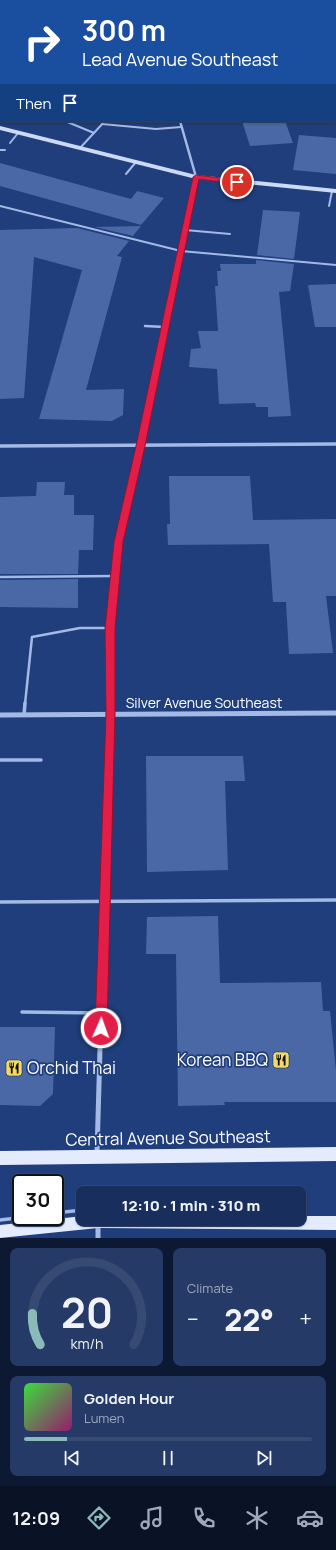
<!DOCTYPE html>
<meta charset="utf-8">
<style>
body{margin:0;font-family:Manrope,sans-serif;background:#253a66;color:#f1f3f6;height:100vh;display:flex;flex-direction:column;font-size:15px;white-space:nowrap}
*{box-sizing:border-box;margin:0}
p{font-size:13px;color:#9fa8bc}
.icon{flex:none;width:22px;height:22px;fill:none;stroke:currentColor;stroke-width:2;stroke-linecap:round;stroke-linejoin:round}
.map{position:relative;height:1238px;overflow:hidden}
.drawer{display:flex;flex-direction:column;gap:10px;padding:10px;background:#0d1933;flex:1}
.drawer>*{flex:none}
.guide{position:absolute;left:0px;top:0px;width:336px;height:122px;box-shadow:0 1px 3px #0004,0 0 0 1px #364a72;background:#1a4fa0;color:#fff;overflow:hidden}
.speed{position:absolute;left:12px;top:1174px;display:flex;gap:8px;font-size:20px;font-weight:700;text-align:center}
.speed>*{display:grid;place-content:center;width:52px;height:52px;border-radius:50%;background:#182e5d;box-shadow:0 1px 3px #0004,0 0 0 1px #364a72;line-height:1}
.speed .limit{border:2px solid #111;border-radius:6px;background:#fff;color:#111}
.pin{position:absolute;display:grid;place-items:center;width:34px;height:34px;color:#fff;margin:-17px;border:2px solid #fff;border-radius:50%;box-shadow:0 1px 4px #0007}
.me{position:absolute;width:44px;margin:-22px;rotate:2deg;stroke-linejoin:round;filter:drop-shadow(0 0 3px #0008)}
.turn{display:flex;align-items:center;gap:14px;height:84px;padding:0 16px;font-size:18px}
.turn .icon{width:52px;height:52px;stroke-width:2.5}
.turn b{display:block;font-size:28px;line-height:34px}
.then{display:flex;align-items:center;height:38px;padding:0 16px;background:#0003;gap:8px;font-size:15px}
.big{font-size:30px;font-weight:800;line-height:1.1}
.drawer .tile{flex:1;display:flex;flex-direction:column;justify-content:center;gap:6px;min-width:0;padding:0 14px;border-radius:8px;background:#253a66}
.drawer .dial{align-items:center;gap:0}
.dial svg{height:104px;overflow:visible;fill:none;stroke:#364a72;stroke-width:7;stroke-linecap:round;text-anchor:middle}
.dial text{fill:#f1f3f6;stroke:none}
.song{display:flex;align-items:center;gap:12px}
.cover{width:48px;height:48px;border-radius:6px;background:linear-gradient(135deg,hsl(120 70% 55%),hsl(320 70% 35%))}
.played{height:4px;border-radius:2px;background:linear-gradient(90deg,#8bbbb9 15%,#364a72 15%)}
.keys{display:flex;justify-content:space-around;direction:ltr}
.heat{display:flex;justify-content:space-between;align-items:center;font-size:22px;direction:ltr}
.drawer .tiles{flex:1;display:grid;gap:10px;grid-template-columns:1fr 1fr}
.tile:last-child{grid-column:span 2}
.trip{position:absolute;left:76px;top:1186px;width:230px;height:40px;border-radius:8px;background:#182e5d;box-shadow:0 1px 3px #0004,0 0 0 1px #364a72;font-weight:800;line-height:40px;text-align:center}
.dock{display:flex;height:64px;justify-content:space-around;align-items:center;background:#0a1225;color:#9fa8bc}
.dock .icon{width:28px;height:28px}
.dock .active{color:#8bbbb9}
.dock b{font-size:18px;color:#f1f3f6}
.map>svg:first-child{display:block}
</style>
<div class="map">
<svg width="336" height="1238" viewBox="0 0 336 1238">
<rect width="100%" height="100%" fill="#203e7c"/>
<g fill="#4968a5">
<polygon points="242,121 285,121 293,143 250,146"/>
<polygon points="299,135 336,138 336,174 293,170"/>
<polygon points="0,163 131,199 137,191 164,198 141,225 0,186"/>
<polygon points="263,210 300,212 294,259 257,255"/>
<polygon points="141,226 133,236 95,227"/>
<polygon points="77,228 129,241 117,256 122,257 86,390 124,389 123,415 112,421 39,419 82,270 34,257 24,398 0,399 0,230"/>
<polygon points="256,260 294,264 290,291 279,292 291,416 268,417 268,407 256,407 255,403 219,404 217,369 189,367 191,349 201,348 198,331 218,331 215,286 218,286 217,271 221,271 220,264 256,264"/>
<polygon points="336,284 336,327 315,327 308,285"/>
<polygon points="169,476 250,476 253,520 336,519 336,596 326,596 333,653 289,654 286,602 273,602 269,544 168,545 167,524 170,524"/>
<polygon points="37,482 65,482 64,495 74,495 74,515 94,515 93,550 79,550 78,574 0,574 0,497 36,496"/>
<polygon points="78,579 78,608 0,607 0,580"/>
<polygon points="146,756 243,756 245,781 225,781 228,870 147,872"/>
<polygon points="218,916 220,983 321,982 323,1011 330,1011 336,1071 336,1102 224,1102 225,1105 178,1106 176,954 146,954 147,917"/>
<polygon points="0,1027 55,1027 53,1094 40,1106 0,1105"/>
</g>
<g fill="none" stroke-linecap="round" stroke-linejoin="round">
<g stroke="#a3bae6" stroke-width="2">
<polyline points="65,121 94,133"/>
<polyline points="102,124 156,129 181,127"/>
<polyline points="10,143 18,133"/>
<polyline points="80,148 105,121"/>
<polyline points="0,150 5,150"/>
<polyline points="126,174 136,162"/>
<polyline points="234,198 237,182"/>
<polyline points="0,206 181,251 336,265"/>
<polyline points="329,206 332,191"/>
<polyline points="185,230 230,234"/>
</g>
<g stroke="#a3bae6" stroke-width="2.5">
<polyline points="145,326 165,327"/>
<polyline points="0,577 115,576"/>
<polyline points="25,704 32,637 80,628 110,628"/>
</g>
<g stroke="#a3bae6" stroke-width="3.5">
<polyline points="24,715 25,703"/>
<polyline points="0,760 41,760"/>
<polyline points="0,902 336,900"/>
<polyline points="22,1012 102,1013"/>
<polyline points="230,1193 270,1188"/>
<polyline points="55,1213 83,1210"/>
<polyline points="0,1220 25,1217"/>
</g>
<polyline stroke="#a3bae6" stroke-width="2.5" points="170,302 196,177 180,121"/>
<g stroke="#a3bae6" stroke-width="3.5">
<polyline points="0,446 336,444"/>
<polyline points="110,704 110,628 118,542 141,446 171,301"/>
</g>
<g stroke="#a3bae6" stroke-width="5">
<polyline points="0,715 336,713"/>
<polyline points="97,1153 110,703"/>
<polyline points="98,1223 98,1238"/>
</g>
<g fill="#cddaf5" fill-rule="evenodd">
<rect x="335" y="77" width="1" height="4"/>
<rect x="0" y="92" width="1" height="4"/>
<polygon points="0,126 196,175 336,189 336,193 196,179 0,130"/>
</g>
<g fill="#e4ebfd" fill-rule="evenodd">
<polygon points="336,1147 336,1161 0,1165 0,1151"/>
<polygon points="83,1216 83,1219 299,1219 299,1216 336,1216 336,1230 98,1228 0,1238 0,1225"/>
</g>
</g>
<polygon fill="#e11d48" stroke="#92132f" points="196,175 237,180 240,182 237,184 199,179 145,446 123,542 115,628 115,714 107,1028 105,1032 101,1033 97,1032 95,1028 106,714 105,628 114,542 136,446 193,177"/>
<defs>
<symbol id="restaurant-square" viewBox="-11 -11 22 22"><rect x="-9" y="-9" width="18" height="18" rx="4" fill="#f3da64" stroke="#203e7c"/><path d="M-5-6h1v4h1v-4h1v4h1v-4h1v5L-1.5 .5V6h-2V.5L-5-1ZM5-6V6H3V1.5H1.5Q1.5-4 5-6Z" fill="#111"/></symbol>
</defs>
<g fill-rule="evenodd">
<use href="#restaurant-square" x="271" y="1050" width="20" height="20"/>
<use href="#restaurant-square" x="4" y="1058" width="20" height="20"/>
</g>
<g text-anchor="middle" stroke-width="3.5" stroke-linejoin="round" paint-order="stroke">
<g font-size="14" fill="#fff" stroke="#203e7c">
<text x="204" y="708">Silver Avenue Southeast</text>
</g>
<g font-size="17" fill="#fff" stroke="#203e7c" text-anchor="end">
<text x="268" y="1066">Korean BBQ</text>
<text x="27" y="1074" text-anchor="start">Orchid Thai</text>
</g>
<g font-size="17" fill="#fff" stroke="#203e7c">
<text transform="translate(168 1138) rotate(-1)" y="6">Central Avenue Southeast</text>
</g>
</g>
</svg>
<div class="speed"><div class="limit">30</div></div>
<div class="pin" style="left:237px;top:182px;background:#d93025"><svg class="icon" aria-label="arrive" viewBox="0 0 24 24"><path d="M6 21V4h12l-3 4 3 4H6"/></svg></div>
<svg class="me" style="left:101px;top:1028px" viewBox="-20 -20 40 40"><circle r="17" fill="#e11d48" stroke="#fff" stroke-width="3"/><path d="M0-11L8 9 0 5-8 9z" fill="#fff"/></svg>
<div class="trip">12:10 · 1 min · 310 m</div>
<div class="guide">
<div class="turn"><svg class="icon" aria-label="right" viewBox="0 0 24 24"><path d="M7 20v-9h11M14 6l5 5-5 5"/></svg><div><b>300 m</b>Lead Avenue Southeast</div></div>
<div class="then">Then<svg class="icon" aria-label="arrive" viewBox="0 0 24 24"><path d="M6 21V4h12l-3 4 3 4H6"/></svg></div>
</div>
</div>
<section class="drawer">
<div class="tiles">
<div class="tile dial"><svg viewBox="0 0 100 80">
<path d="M14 69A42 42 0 1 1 86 69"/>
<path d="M14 69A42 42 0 0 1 8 45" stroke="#8bbbb9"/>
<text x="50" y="56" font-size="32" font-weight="700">20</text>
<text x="50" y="72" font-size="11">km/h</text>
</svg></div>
<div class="tile"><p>Climate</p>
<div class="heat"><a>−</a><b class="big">22°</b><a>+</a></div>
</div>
<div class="tile">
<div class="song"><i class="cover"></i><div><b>Golden Hour</b><p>Lumen</p></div></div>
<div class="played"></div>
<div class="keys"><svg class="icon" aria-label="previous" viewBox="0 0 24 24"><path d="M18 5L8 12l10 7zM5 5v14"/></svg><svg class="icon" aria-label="pause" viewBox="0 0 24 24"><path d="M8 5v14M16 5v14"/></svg><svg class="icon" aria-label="next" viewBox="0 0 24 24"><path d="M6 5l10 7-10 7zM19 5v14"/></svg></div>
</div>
</div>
</section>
<nav class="dock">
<b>12:09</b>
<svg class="icon active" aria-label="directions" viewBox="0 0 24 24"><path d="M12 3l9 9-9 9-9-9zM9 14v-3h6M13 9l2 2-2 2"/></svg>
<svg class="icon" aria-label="music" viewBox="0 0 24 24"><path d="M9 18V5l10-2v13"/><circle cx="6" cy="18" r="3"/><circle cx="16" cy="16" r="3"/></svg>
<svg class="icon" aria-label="phone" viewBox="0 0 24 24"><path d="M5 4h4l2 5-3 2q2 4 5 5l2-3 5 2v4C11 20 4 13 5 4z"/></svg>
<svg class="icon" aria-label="climate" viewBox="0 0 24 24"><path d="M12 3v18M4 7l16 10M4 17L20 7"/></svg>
<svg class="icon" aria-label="car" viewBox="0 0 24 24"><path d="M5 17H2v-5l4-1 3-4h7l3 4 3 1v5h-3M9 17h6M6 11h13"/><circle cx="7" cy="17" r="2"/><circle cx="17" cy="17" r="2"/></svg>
</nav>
